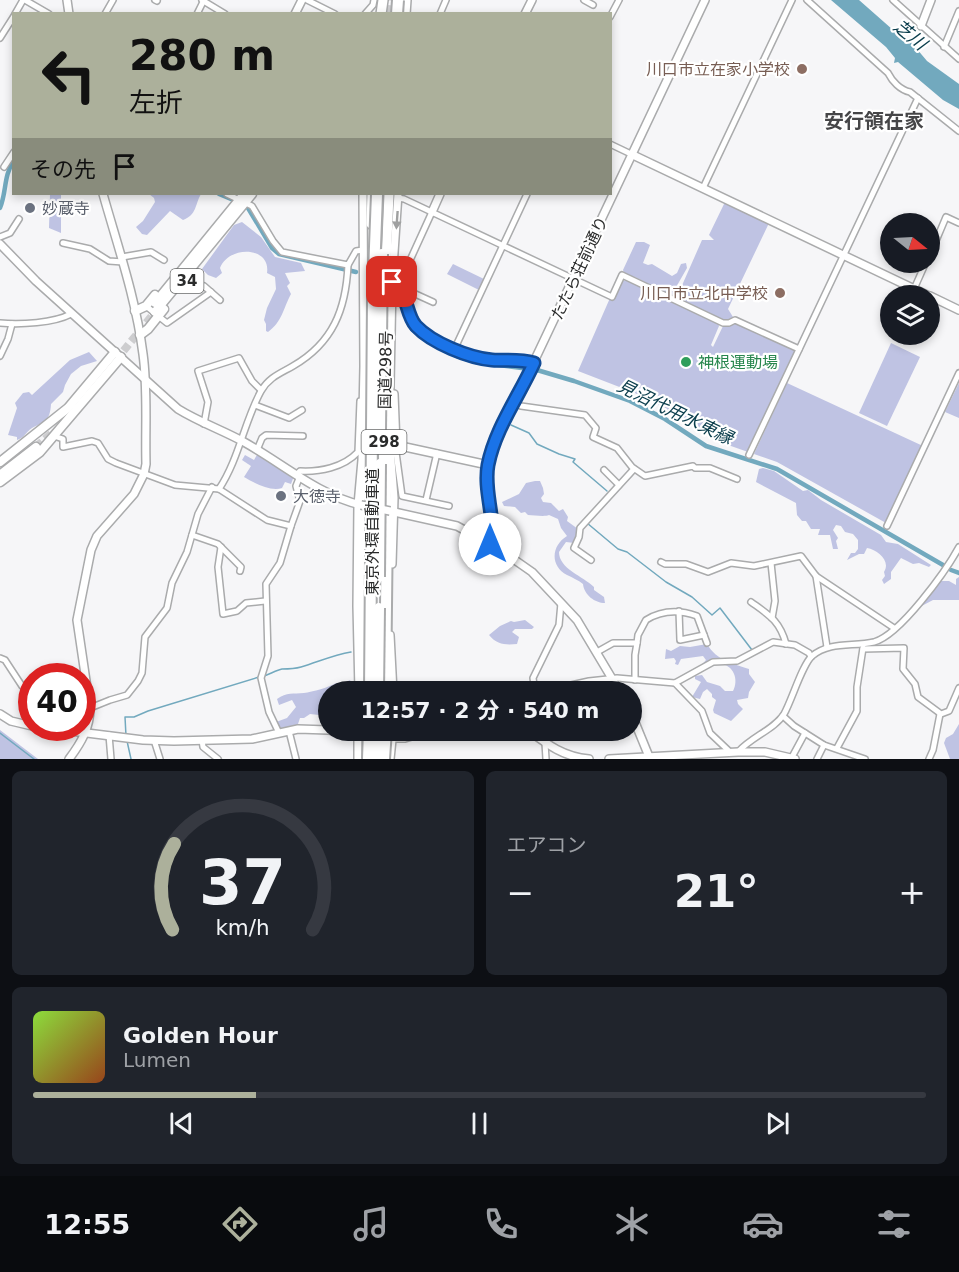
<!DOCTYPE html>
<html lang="ja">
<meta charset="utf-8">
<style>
body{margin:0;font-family:"DejaVu Sans","Noto Sans JP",sans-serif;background:#20242c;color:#f1f3f6;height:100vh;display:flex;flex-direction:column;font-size:22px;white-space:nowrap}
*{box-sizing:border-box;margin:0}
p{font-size:20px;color:#9ea1a6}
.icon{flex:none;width:33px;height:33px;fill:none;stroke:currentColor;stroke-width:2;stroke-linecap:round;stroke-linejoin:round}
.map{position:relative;height:759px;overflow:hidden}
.side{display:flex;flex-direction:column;gap:12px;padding:12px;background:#0d0f14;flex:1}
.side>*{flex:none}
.hud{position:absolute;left:12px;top:12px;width:600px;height:183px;border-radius:0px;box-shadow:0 3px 9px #0003;background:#acb09b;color:#111;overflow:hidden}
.needle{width:39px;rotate:108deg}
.buttons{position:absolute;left:880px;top:213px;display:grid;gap:12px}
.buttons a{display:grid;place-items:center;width:60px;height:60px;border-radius:50%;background:#171b24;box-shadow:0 3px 9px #0003;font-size:30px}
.speed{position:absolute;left:18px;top:663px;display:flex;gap:12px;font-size:30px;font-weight:700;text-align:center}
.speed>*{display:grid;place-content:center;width:78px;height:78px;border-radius:50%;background:#171b24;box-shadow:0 3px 9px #0003;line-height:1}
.speed .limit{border:9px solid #d22;background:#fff;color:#111}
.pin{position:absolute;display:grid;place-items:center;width:51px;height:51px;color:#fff;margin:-26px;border-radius:12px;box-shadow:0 3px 9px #0006}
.me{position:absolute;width:66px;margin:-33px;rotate:0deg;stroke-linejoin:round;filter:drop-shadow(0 0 4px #0008)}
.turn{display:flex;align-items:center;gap:21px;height:126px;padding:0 18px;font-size:27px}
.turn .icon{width:78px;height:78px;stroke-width:2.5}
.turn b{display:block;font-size:42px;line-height:51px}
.then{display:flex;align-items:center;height:57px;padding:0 18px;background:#0003;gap:12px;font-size:22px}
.big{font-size:45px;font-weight:700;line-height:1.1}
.side .widget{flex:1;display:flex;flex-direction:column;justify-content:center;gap:9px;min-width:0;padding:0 21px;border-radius:9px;background:#20242c}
.side .dial{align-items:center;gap:0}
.dial svg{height:156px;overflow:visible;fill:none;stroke:#363941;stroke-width:7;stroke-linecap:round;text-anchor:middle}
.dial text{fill:#f1f3f6;stroke:none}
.song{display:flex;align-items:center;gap:18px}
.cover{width:72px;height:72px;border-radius:9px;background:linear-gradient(135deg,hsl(90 70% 55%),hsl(20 70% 35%))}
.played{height:6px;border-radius:3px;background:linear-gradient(90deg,#acb09b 25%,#363941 25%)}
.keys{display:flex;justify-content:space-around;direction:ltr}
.heat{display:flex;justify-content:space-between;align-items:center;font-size:33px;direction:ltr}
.side .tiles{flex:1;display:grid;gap:12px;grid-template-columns:1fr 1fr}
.widget:last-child{grid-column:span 2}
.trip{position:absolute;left:318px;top:681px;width:324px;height:60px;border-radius:30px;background:#171b24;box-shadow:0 3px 9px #0003;font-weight:700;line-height:60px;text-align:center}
.tab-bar{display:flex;height:96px;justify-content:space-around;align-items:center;background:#090b0e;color:#9ea1a6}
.tab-bar .icon{width:42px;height:42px}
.tab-bar .on{color:#acb09b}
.tab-bar b{font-size:27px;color:#f1f3f6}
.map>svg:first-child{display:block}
</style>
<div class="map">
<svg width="959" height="759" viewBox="0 0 959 759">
<rect width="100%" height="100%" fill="#f6f6f8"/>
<g fill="#bfc3e3">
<polygon points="50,194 61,194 61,233 49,228"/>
<path d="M149,194H201C195,204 197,215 183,220L170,211L147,235L142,234L136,227L143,221L155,202L154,198Z"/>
<polygon points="725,202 769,223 728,309 733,317 725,322 676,299 702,240 714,240 709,235"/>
<path d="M242,222L261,237L275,257L301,263L305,271L285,273L290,283L287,286L291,294C283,309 282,322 268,332L266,331V324L264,320L267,308L276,289L275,277L267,273C271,246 229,245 220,268L222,273L216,278L208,275L202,269L234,225Z"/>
<polygon points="636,242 644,242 650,245 643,263 648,265 652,264 672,276 677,273 681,264 686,263 687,268 675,289 677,294 673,297 635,277 625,275 623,270"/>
<polygon points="453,264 484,279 479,290 447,274"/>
<polygon points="626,280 718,323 719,326 711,345 713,347 723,326 737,322 795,348 795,352 748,452 714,440 678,415 635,393 578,371 610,298 613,299 622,281"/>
<polygon points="891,343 920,357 887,426 859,413"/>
<path d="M89,352L97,361L81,366L71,374L65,385L63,392L51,404C50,421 45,421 32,428C26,432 24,438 17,440V437L8,435L17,408L15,403L23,393L29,392L32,395L70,360Z"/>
<polygon points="787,383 923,446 886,523 777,462 754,454"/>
<polygon points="959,383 959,418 945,412"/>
<path d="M258,453L294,476L291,484L285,482L282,488C271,492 254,483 244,477L251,466L242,460L245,455L254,460Z"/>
<path d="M763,468L774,471L803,491L808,490L821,500L881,535L886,542L898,544L931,565L929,567L919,563L913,564L901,558L891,572V579L884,584L882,580L885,576L884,572C891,561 878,550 867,548L864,554H859L847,560L851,553H855L858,549V540L853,534L845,532L841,526L836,525L833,530L838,538L836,541L838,549H833L830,535H818L820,529H811L806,521H802L797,515L796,503L756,482L759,469Z"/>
<path d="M535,481H540L543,488L544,494L541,498L543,502L551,503L559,511L563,509L568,517L567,521L578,529V536L574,543L566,542L559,552C559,569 583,576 594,587V590L604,597L605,603C595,603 584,595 583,584C578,580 573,578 567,575C549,565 552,545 567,536L561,528L558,519L549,515C544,517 534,515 528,515L525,512L521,513L515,507L504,506L502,502L519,494L526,483Z"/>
<polygon points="959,577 959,600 933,600 916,609 939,581 949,581 956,585 956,579"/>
<path d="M525,620L534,627L532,629H515L512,632L519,637L517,644C506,645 497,645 489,635L500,626L511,621L514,622Z"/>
<path d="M707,644C717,661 732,663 749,669V674L755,682L749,692L748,698L737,700L738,704L743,709L731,721L714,713L713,710L716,700L712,697V694L707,689L703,692L700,699L692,697L701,682L695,679V676L702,675L707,682L720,686L725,691H733C739,680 734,664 719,664C713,664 705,667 699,668L706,660L703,656L681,659L678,665L675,664L676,661L674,658L665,659L666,649L671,651L680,646L690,647Z"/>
<path d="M350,680L355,691L328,692V716L310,714L304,718H300L297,727L280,732L276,722L287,718L296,707L292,700L279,705L277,699C287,692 293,694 304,693C312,692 330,687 336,683L342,684Z"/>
<polygon points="959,724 959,759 950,759 944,743 946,738 953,734"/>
<polygon points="0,730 38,759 0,759"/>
</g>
<polygon fill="#72a9be" points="831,0 859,0 901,37 906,40 912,37 911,42 927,61 959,84 959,109 943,100 898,62 894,63 895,58 886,47"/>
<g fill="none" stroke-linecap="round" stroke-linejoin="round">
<g stroke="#72a9be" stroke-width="1.5">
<polyline points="511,425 529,433 537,444 559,454 575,459 573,462 607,491"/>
<polyline points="587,523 618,549 627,552 666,582 692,597 712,615 720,608 752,650"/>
<path d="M264,676C270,674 277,670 282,669C289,669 294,669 301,667C318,662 333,655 351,652"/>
<polyline points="0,733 34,759"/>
<polyline points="126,736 125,717 134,717 148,711 259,677"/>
<polyline points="127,741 131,759"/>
</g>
<g stroke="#72a9be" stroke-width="4.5">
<polyline points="219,194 231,199"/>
<path d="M0,208C7,191 3,177 14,160"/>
<polyline points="248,208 272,248 279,254 356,272"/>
<polyline points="401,299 408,322 413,330 428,341 457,356 476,362 537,370 574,381 630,401 665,419 706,446 777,469 943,565"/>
<polyline points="951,570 959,573"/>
</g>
<g stroke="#cdcdcf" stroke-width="8" stroke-dasharray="8 4" stroke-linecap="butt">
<polyline points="116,360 155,312"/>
<polyline points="36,447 54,431"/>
</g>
<polyline stroke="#cdcdcf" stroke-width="9" stroke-dasharray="9 4.5" stroke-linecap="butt" points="386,14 387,0"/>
<defs>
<g id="minor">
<polyline points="25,0 49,14"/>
<polyline points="155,0 157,1"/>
<polyline points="202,0 225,14"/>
<polyline points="307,0 335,14"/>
<polyline points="584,0 593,5"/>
<path d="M807,0L888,73C892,81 900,90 910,92L959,131"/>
<polyline points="893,0 959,59"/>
<polyline points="15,14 23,0"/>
<polyline points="105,14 113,0"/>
<polyline points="197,14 204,0"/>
<polyline points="365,14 373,5 374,0"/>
<polyline points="440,14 446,0"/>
<polyline points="610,17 619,0"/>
<polyline points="0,38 14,16"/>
<polyline points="944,47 959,11"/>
<polyline points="610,144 633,155"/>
<polyline points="4,167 14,152"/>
<polyline points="703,188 792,0"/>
<polyline points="227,194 252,206 273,241 282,252 348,265 356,251 363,250"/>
<polyline points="398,198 404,199 612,297 622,275 723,323 729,323 735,320 799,349"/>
<polyline points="432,212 401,280 411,292 433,302"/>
<polyline points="0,237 10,233 19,219"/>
<polyline points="63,243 90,249 109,261 123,262"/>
<polyline points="930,255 946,217 959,223"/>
<polyline points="122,257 151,252 164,260"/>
<path d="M392,282C408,290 405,314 416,326C432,343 469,358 492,360C506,361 520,359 534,362"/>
<polyline points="204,286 220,300"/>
<polyline points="914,289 926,262"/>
<polyline points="146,306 167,323 211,292"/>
<path d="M0,323C20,325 54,323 71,314"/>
<polyline points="454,350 527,194"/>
<polyline points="0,356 8,339 12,324"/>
<polyline points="514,403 521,406 585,415 596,428 593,437 617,448 632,467 645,476 693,466 695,468 710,468 737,479"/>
<polyline points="255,405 289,418 302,410"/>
<polyline points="204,424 208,402 198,371 239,358 252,381 261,390"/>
<polyline points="54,436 63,439 63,447 92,441 98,443 108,459 116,463 175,485 219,489 267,520 291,526"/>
<polyline points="395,445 402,496 449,506"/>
<polyline points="257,450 262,438 266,435 303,436"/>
<polyline points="749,455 918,98"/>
<polyline points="604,470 619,485"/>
<path d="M297,474L300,471C319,472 343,468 358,452L360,401"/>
<path d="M219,489C239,459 244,422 261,391C269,377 281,373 293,366C333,343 346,309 348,265"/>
<polyline points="426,500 437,453"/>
<polyline points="887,526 959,373"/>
<polyline points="192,535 218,544 241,567 240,571"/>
<polyline points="221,547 218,567 223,614 237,611 246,603 265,601"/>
<polyline points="591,560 574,548 579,537 580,528 634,469"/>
<polyline points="661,562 665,564 686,564 708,572 731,563 754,566 801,556 816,576 894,628"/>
<polyline points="771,563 775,601 772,618"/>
<polyline points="816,576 827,647"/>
<path d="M751,602C769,615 780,621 786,644"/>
<polyline points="679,611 680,640 704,635"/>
<polyline points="863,649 904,648 903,669 915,684 918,697 941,714 949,711 959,688"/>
<path d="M597,652L613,643H637L638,635L646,620C662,610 680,610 697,616L707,643"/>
<polyline points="0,658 5,660 22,686 32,695"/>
<polyline points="635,680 635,655 637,643"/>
<polyline points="675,683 713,662 737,661 773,642 795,645 809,653 811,657"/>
<polyline points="535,692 533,678 559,625 561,603"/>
<polyline points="540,692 589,681 617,678 675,683 702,711 710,733 730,752"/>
<polyline points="90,708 110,700 127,695 138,681 142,673 145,637 167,608 172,583 187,552 198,514 212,487"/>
<polyline points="783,716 794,726 824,745 865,759"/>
<polyline points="289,731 296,759"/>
<polyline points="279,733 269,712 261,678 268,656 266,584 280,563 291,526 300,501 296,486 300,476"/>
<polyline points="109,735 111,759"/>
<polyline points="154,740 160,759"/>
<polyline points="202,740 203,747 218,759"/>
<polyline points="545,743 546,759"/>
<polyline points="837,748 857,711 857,687 863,648"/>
<path d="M738,752C751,737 775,729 784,714C792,700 802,665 812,656C830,641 853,647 874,642C900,635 946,571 959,547"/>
<polyline points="791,759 805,733"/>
<polyline points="817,759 824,745"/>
<polyline points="929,759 933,750 940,714"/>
</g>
<g id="tertiary">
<polyline points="67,0 69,14"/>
<polyline points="295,14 302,0"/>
<polyline points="525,14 532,0"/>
<polyline points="921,26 931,0"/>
<polyline points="633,155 929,296"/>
<polyline points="432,212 440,194"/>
<path d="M0,244L36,281L178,409C199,422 222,430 244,442C282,463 318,495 361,505"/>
<polyline points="930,296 959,310"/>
<polyline points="391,333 389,435 394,498 392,564"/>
<polyline points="391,335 392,282 398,194"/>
<polyline points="394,394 396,445 488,465"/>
<polyline points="390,511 457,526 499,549 532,572 577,620 620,692"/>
<path d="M490,544C495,527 489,513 487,496C485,478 489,461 495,444L705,0"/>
<polyline points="390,635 393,692"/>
<polyline points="359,692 357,606 358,505 362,460 364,366 363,194"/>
<polyline points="0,714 11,721 32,726"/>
<polyline points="632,715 650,759"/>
<polyline points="47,728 143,740 174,741 252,739 298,729 328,730"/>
<polyline points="329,730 362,736"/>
<path d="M528,730C548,745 564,757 589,759"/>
<polyline points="383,738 405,738 431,730"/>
<path d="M69,759C81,743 90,728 90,708L77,620L91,550L97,536L134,494L144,474L146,464C145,427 148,390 143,354C136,299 118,247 103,194"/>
<polyline points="358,759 358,730"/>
<polyline points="390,759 393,730"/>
<polyline points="609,759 738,752 765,752 795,759"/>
</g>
<g id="primary">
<polyline points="155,303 244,194"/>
<polyline points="135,311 146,306 155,295"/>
<polyline points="155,312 252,194"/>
<polyline points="140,335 148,329 164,309"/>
<polyline points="0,462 68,408 115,352"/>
<polyline points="1,474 36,447"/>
<polyline points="0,482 40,452 121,357"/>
</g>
<g id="trunk">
<polyline points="381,14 383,0"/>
<polyline points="405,14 406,0"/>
<polyline points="371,224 372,194"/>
<polyline points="386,263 389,194"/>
<polyline points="384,461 384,421"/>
</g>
<g id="motorway">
<polyline points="384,456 387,520 385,692"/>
<polyline points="365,680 364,515 367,455"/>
</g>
</defs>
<use href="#minor" stroke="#aaabac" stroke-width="8"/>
<use href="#tertiary" stroke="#aaabac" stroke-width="10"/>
<use href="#primary" stroke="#aaabac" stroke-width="11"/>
<use href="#trunk" stroke="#aaabac" stroke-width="12"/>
<use href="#motorway" stroke="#aaabac" stroke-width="14"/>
<use href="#minor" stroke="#fff" stroke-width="5"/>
<use href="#tertiary" stroke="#fff" stroke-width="7"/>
<use href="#primary" stroke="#fff" stroke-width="8"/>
<use href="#trunk" stroke="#fff" stroke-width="9"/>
<use href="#motorway" stroke="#fff" stroke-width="10"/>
<defs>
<polyline id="tertiary-bridge" points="361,505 390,511"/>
<g id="motorway-bridge">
<polyline points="397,14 398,0"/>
<polyline points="380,430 382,254"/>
<polyline points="379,577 380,464"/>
<polyline points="370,692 373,299 377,194"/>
<polyline points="378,692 379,608"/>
<polyline points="368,759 369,730"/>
<polyline points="376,759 377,730"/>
<polyline points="384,759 386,730"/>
</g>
</defs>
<use href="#tertiary-bridge" stroke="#aaabac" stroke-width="10" stroke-linecap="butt"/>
<use href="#motorway-bridge" stroke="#aaabac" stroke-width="14" stroke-linecap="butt"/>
<use href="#tertiary-bridge" stroke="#fff" stroke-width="7"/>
<use href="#motorway-bridge" stroke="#fff" stroke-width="10"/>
</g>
<defs><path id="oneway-solid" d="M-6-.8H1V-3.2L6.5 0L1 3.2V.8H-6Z" transform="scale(1.5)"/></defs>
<use fill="#9fa0a0" href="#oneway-solid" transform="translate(397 220) rotate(94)"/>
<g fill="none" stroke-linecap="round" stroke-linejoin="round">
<defs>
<path id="route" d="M392,282C408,290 405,314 416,326C432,343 469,358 492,360C506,361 520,359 534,363C519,396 495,429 488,465C483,492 497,520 490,544"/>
</defs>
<use href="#route" stroke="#114b97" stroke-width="15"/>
<use href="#route" stroke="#1a73e8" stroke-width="10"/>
</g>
<g fill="#8d6e63" stroke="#fff" stroke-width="2">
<circle cx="802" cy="69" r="6"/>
<circle cx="780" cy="293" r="6"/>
</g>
<g fill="#6b7280" stroke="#fff" stroke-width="2">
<circle cx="30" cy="208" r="6"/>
<circle cx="281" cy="496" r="6"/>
</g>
<circle fill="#2e9e5b" stroke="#fff" stroke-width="2" cx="686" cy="362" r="6"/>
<g text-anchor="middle" stroke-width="4.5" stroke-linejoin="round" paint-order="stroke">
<g fill="#fff" stroke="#6a6b6b" stroke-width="1.5">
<rect x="170.5" y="269" width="33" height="24" rx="4.5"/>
<rect x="361.5" y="430" width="45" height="24" rx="4.5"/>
</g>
<g font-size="15" font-weight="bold" fill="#2a2b2b">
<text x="187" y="286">34</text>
<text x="384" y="447">298</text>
</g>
<g font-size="16" fill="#785e54" stroke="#fff" text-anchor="end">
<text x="790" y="75">川口市立在家小学校</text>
<text x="768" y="299">川口市立北中学校</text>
</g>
<g font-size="16" fill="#5b616d" stroke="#fff" text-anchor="start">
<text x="42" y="214">妙蔵寺</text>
<text x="293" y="502">大徳寺</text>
</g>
<g font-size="16" fill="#2a2b2b" stroke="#fff">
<text transform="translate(579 268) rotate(-65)" y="6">たたら荘前通り</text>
<text transform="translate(385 370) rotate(-89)" y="6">国道298号</text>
<text transform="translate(372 532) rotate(-90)" y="6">東京外環自動車道</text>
</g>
<g font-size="16" fill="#27864d" stroke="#fff" text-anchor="start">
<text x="698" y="368">神根運動場</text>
</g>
<g font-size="18" font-style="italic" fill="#0a3d4c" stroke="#fff">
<text transform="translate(910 35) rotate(39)" y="6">芝川</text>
<text transform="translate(675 412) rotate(26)" y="6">見沼代用水東縁</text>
</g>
<g font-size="20" font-weight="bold" fill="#464648" stroke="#fff">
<text x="874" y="128">安行領在家</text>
</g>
</g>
</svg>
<div class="buttons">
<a><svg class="needle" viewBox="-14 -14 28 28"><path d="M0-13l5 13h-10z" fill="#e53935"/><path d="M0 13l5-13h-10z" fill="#9ea1a6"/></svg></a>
<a><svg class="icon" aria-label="layers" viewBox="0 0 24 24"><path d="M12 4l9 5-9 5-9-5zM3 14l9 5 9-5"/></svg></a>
</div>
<div class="speed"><div class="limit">40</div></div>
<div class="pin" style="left:392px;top:282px;background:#d93025"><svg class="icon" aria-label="arrive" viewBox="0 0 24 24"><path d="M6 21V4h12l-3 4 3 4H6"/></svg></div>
<svg class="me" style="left:490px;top:544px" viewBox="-20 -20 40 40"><circle r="19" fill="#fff"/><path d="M0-13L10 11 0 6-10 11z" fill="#1a73e8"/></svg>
<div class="trip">12:57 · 2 分 · 540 m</div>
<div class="hud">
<div class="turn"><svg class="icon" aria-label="left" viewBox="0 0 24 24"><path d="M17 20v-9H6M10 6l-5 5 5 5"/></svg><div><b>280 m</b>左折</div></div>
<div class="then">その先<svg class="icon" aria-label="arrive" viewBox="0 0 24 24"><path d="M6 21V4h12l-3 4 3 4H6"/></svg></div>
</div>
</div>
<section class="side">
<div class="tiles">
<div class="widget dial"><svg viewBox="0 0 100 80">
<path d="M14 69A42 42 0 1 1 86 69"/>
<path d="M14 69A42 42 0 0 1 15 25" stroke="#acb09b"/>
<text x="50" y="56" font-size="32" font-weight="700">37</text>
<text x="50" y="72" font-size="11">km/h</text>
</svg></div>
<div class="widget"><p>エアコン</p>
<div class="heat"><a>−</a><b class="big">21°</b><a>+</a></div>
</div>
<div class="widget">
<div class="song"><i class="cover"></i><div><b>Golden Hour</b><p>Lumen</p></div></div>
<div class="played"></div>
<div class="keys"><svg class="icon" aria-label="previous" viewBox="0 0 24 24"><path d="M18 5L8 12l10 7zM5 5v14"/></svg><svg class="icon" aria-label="pause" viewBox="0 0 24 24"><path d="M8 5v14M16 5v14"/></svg><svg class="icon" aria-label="next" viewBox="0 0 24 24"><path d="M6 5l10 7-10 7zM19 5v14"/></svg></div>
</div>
</div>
</section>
<nav class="tab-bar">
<b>12:55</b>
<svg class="icon on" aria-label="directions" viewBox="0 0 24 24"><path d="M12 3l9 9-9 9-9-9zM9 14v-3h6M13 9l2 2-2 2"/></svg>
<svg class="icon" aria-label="music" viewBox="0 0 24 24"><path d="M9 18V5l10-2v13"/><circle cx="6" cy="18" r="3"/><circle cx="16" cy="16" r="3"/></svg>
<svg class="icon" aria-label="phone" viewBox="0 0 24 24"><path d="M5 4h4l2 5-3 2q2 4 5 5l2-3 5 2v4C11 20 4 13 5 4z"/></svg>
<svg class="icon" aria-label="climate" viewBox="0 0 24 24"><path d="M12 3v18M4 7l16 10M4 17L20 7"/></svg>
<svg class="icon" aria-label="car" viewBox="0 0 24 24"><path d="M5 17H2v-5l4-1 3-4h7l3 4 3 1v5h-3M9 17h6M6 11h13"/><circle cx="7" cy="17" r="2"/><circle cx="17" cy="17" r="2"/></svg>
<svg class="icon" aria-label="filters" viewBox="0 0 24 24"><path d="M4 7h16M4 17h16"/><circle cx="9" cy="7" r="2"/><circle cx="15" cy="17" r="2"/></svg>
</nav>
